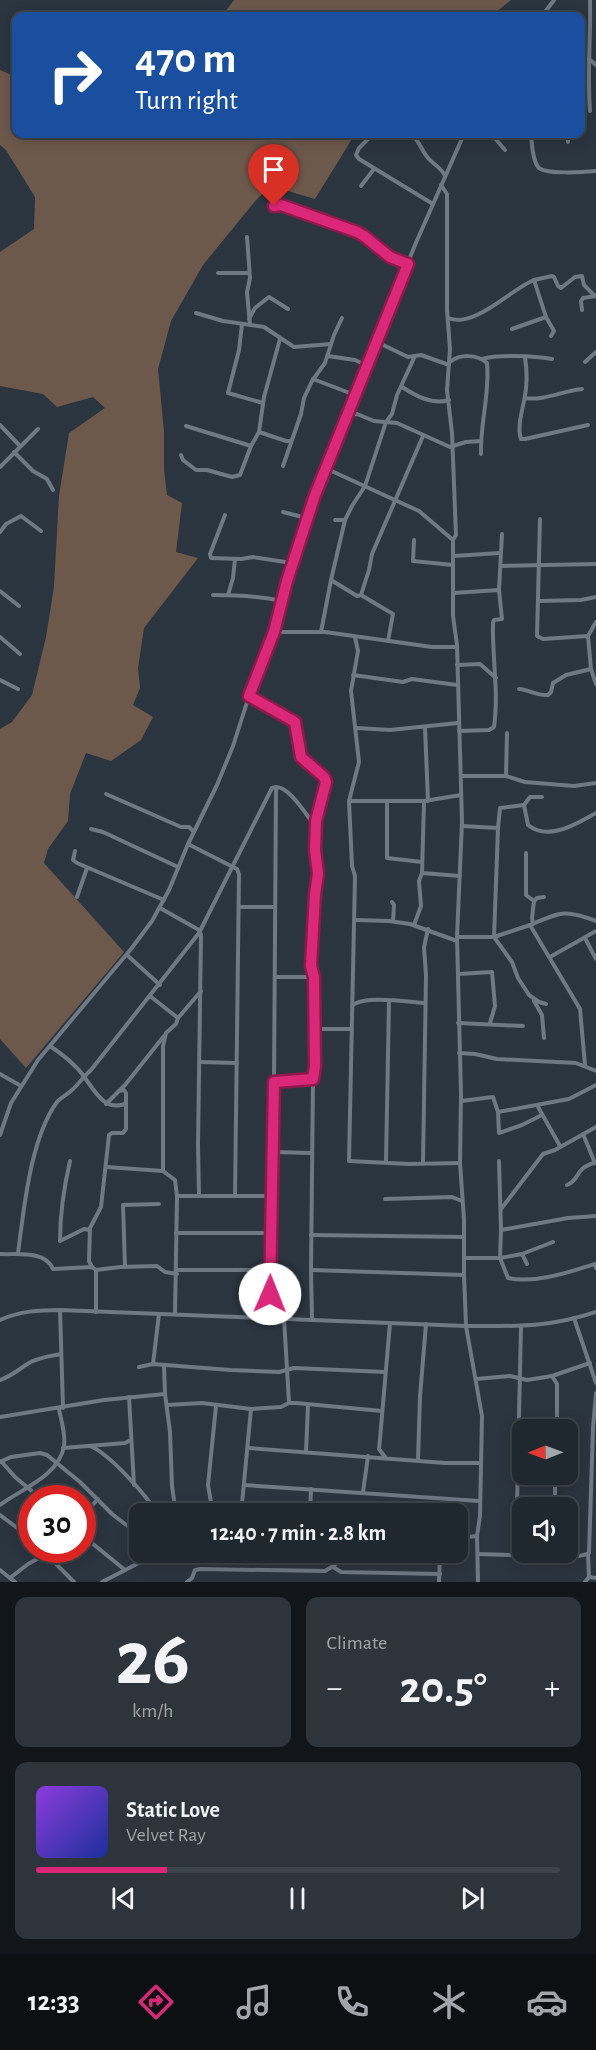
<!DOCTYPE html>
<meta charset="utf-8">
<style>
body{margin:0;font-family:"Alegreya Sans",sans-serif;background:#2d343b;color:#f1f3f6;height:100vh;display:flex;flex-direction:column;font-size:22px;white-space:nowrap}
*{box-sizing:border-box;margin:0}
p{font-size:20px;color:#a2a6aa}
.icon{flex:none;width:33px;height:33px;fill:none;stroke:currentColor;stroke-width:2;stroke-linecap:round;stroke-linejoin:round}
.map{position:relative;height:1582px;overflow:hidden}
.panel{display:flex;flex-direction:column;gap:15px;padding:15px;background:#12161a;flex:1}
.panel>*{flex:none}
.hud{position:absolute;left:12px;top:12px;width:573px;height:126px;border-radius:12px;box-shadow:0 3px 15px #0003,0 0 0 2px #3d444b;background:#1a4fa0;color:#fff;overflow:hidden}
.needle{width:39px;rotate:269deg}
.tools{position:absolute;left:512px;top:1419px;display:grid;gap:12px}
.tools a{display:grid;place-items:center;width:66px;height:66px;border-radius:12px;background:#20282f;box-shadow:0 3px 15px #0003,0 0 0 2px #3d444b;font-size:30px}
.speed{position:absolute;left:18px;top:1485px;display:flex;gap:12px;font-size:30px;font-weight:700;text-align:center}
.speed>*{display:grid;place-content:center;width:78px;height:78px;border-radius:50%;background:#20282f;box-shadow:0 3px 15px #0003,0 0 0 2px #3d444b;line-height:1}
.speed .limit{border:9px solid #d22;background:#fff;color:#111}
.pin{position:absolute;display:grid;place-items:center;width:51px;height:51px;color:#fff;margin:-62px -26px;border-radius:50% 50% 50% 0;rotate:-45deg;box-shadow:0 0 6px #0007}
.pin .icon{rotate:45deg}
.me{position:absolute;width:66px;margin:-33px;rotate:1deg;stroke-linejoin:round;filter:drop-shadow(0 0 4px #0008)}
.turn{display:flex;align-items:center;gap:21px;height:126px;padding:0 24px;font-size:27px}
.turn .icon{width:78px;height:78px;stroke-width:2.5}
.turn b{display:block;font-size:42px;line-height:51px}
.big{font-size:45px;font-weight:700;line-height:1.1}
.panel .widget{flex:1;display:flex;flex-direction:column;justify-content:center;gap:9px;min-width:0;padding:0 21px;border-radius:12px;background:#2d343b}
.panel .dial{align-items:center;gap:0}
.dial b{font-size:78px;line-height:1}
.song{display:flex;align-items:center;gap:18px}
.cover{width:72px;height:72px;border-radius:9px;background:linear-gradient(135deg,hsl(270 70% 55%),hsl(230 70% 35%))}
.played{height:6px;border-radius:3px;background:linear-gradient(90deg,#db2777 25%,#3d444b 25%)}
.keys{display:flex;justify-content:space-around;direction:ltr}
.heat{display:flex;justify-content:space-between;align-items:center;font-size:33px;direction:ltr}
.panel .tiles{flex:1;display:grid;gap:15px;grid-template-columns:1fr 1fr}
.widget:last-child{grid-column:span 2}
.trip{position:absolute;left:129px;top:1503px;width:339px;height:60px;border-radius:12px;background:#20282f;box-shadow:0 3px 15px #0003,0 0 0 2px #3d444b;font-weight:700;line-height:60px;text-align:center}
.tab-bar{display:flex;height:96px;justify-content:space-around;align-items:center;background:#0d1013;color:#a2a6aa}
.tab-bar .icon{width:42px;height:42px}
.tab-bar .current{color:#db2777}
.tab-bar b{font-size:27px;color:#f1f3f6}
.map>svg:first-child{display:block}
</style>
<div class="map">
<svg width="596" height="1582" viewBox="0 0 596 1582">
<rect width="100%" height="100%" fill="#2b353f"/>
<g fill="#6d594c">
<polygon points="234,0 511,0 491,16 222,16"/>
<polygon points="0,70 16,77 16,134 355,134 315,199 271,186 256,200 203,265 171,321 158,369 164,432 164,470 167,495 182,503 176,552 198,558 144,628 138,668 140,688 133,705 153,717 141,740 111,761 86,753 70,794 68,821 48,849 44,863 124,952 26,1068 0,1039 0,729 12,722 32,695 46,637 54,587 59,496 69,433 105,408 93,397 57,407 43,394 0,386 0,252 34,229 35,197 6,150 0,145"/>
</g>
<g fill="none" stroke-linecap="round" stroke-linejoin="round">
<g stroke="#6e7984" stroke-width="4">
<polyline points="542,16 554,0"/>
<polyline points="589,59 596,65"/>
<path d="M590,111C587,74 591,37 590,0"/>
<polyline points="373,134 359,148 356,155 359,159 433,204"/>
<path d="M414,134V137C420,143 422,151 428,158C434,165 441,167 445,176"/>
<polyline points="488,134 493,136 505,150"/>
<path d="M531,134C532,143 532,159 538,167C544,175 585,172 596,171"/>
<polyline points="567,134 568,142"/>
<polyline points="441,185 447,194 447,310 450,349 447,390 452,433 456,535 453,540 453,616 457,645 462,822 457,937 461,1094 460,1163 464,1219 464,1275 466,1326 482,1416 480,1516 477,1536 478,1582"/>
<polyline points="361,186 374,169"/>
<polyline points="274,206 281,205 357,232 364,236 390,257 408,264"/>
<polyline points="247,237 250,278 247,292 250,325"/>
<polyline points="218,273 249,273"/>
<polyline points="534,280 552,276 554,277 558,286 561,288 575,277 582,276 584,285 595,296"/>
<polyline points="582,310 581,301 583,298 596,296"/>
<polyline points="196,313 223,321 264,327 294,347 331,344"/>
<path d="M448,318C474,329 511,289 534,280L546,317L554,331L551,336"/>
<polyline points="249,319 255,308 269,297 288,309"/>
<polyline points="242,324 239,350 228,393 263,403"/>
<polyline points="512,329 546,317"/>
<polyline points="377,342 408,357 421,355 449,365"/>
<polyline points="328,356 355,360 368,366"/>
<path d="M525,357C527,370 527,388 524,401C522,412 517,427 521,439H525L588,425"/>
<path d="M482,359C499,354 534,356 552,359"/>
<path d="M450,362C460,354 477,354 487,363C490,394 480,423 481,454"/>
<polyline points="585,362 596,352"/>
<polyline points="313,379 355,395"/>
<path d="M402,387C416,396 432,405 449,400"/>
<path d="M525,398C543,401 563,391 582,389"/>
<polyline points="347,415 357,414 374,421 397,423 450,447 466,442 481,441"/>
<polyline points="0,425 20,446"/>
<polyline points="186,426 251,446"/>
<polyline points="259,432 286,441 291,441"/>
<polyline points="14,452 33,471 47,479 53,490"/>
<polyline points="181,455 183,460 196,470 207,470 232,477 240,475 251,446 259,432 264,397 280,339"/>
<polyline points="283,466 301,414 304,398 312,381 325,363 334,335 342,318"/>
<polyline points="0,467 38,429"/>
<polyline points="325,468 419,511 453,540"/>
<polyline points="283,512 306,518"/>
<polyline points="225,515 210,554 211,558 241,559 253,557 292,563"/>
<polyline points="540,519 537,636 543,639 588,636 591,669 596,684"/>
<polyline points="335,520 345,520 352,506 365,486 386,422 392,414 397,395 414,358"/>
<polyline points="0,532 6,524 21,516 41,531"/>
<polyline points="414,540 413,561 453,565"/>
<polyline points="454,556 500,553"/>
<polyline points="501,566 596,564"/>
<polyline points="331,580 345,520"/>
<polyline points="0,591 19,606"/>
<polyline points="453,593 499,590"/>
<path d="M213,595C236,595 259,596 282,601"/>
<polyline points="228,595 233,578 235,559"/>
<polyline points="361,595 393,614 388,641"/>
<polyline points="539,601 581,600 596,597"/>
<polyline points="274,632 325,632 432,647 457,647"/>
<polyline points="321,632 331,580 357,596 361,595 369,570 372,554 423,436"/>
<polyline points="588,636 596,622"/>
<polyline points="0,637 20,654"/>
<polyline points="355,637 358,651 351,691 359,762 349,801 352,866 355,876 349,1161 409,1164 460,1163"/>
<polyline points="457,665 480,664 496,678"/>
<polyline points="353,675 403,682 412,679 457,685"/>
<polyline points="0,680 18,689"/>
<path d="M519,689C530,690 537,696 548,695L551,692L553,683L566,675L591,669"/>
<polyline points="249,696 295,722 301,757 325,777 326,782 316,821 315,850 318,875 315,894 311,966 314,977 315,1066 313,1079 311,1270 312,1319"/>
<polyline points="356,728 390,730 458,723"/>
<polyline points="425,728 428,801"/>
<path d="M459,731L489,730L494,727C499,692 492,658 493,623L494,620L502,619L499,590L502,534"/>
<polyline points="461,776 506,776 525,782 574,786 596,783"/>
<polyline points="506,776 507,733"/>
<polyline points="106,794 181,827 189,827 193,831"/>
<polyline points="349,801 424,801 461,795"/>
<polyline points="424,801 422,873 460,876"/>
<polyline points="387,802 387,858 422,862"/>
<polyline points="524,805 530,797 542,797"/>
<polyline points="462,826 498,828 494,937 512,962 518,978 529,995 539,1002 546,1004"/>
<path d="M498,828L500,808L524,805L528,825C549,842 577,823 596,813"/>
<polyline points="91,829 103,832 178,867"/>
<polyline points="188,844 233,867 237,869 239,874 235,1196"/>
<polyline points="75,851 73,860 77,863 164,900"/>
<polyline points="526,853 526,895 534,901"/>
<polyline points="77,897 87,868"/>
<polyline points="392,902 394,905 393,921"/>
<polyline points="239,907 275,907"/>
<polyline points="160,908 199,930 201,935 198,1145 199,1195"/>
<polyline points="355,920 389,921 410,924 457,941"/>
<polyline points="533,924 532,918 534,901 537,898 544,897"/>
<polyline points="414,925 421,906 419,881 422,873"/>
<path d="M530,925C561,912 564,909 596,921"/>
<polyline points="457,937 494,937 530,925 580,1009 585,1065"/>
<polyline points="585,938 596,959"/>
<polyline points="127,955 160,985"/>
<polyline points="550,957 596,931"/>
<polyline points="458,974 492,972 495,1006 490,1023"/>
<polyline points="275,977 314,977"/>
<polyline points="150,996 178,1018 176,1024 166,1033 163,1046 163,1171 175,1180 177,1196 175,1314"/>
<polyline points="534,1001 542,1015 544,1038"/>
<path d="M353,1005C365,995 409,1002 425,1003"/>
<polyline points="178,1018 201,991"/>
<polyline points="458,1023 523,1026"/>
<polyline points="314,1030 321,1029 352,1029"/>
<path d="M50,1046C59,1052 68,1059 76,1067C91,1081 100,1113 125,1104"/>
<polyline points="459,1053 475,1054 497,1059 576,1063 596,1071"/>
<polyline points="200,1062 237,1063"/>
<polyline points="0,1074 21,1086"/>
<polyline points="274,1082 312,1079"/>
<polyline points="461,1101 493,1097 498,1112 499,1133 522,1125 542,1115"/>
<polyline points="106,1104 125,1085 164,1036"/>
<polyline points="537,1105 560,1146"/>
<polyline points="498,1112 569,1099 596,1085"/>
<polyline points="583,1134 595,1163"/>
<polyline points="0,1135 11,1103 38,1060 131,949 152,921 169,890 188,844 217,785 233,746 249,696 274,632 292,563 325,466 415,245 464,134"/>
<polyline points="272,1152 312,1153"/>
<path d="M70,1161C64,1187 60,1215 60,1241L84,1229L90,1230"/>
<path d="M499,1161L501,1230L500,1258L508,1278C535,1284 569,1272 595,1264L596,1268"/>
<polyline points="386,1162 389,1001"/>
<polyline points="423,1163 426,975 424,947 428,929"/>
<polyline points="106,1167 163,1171"/>
<path d="M567,1185C581,1179 574,1169 594,1163"/>
<polyline points="177,1196 271,1196"/>
<polyline points="385,1199 452,1197 462,1201"/>
<polyline points="501,1209 543,1154 555,1150 596,1127"/>
<polyline points="501,1230 568,1218 596,1216"/>
<polyline points="176,1233 271,1233"/>
<polyline points="311,1235 464,1237"/>
<path d="M18,1253C24,1209 30,1139 57,1102C61,1097 67,1095 72,1090C79,1084 83,1077 91,1070L199,933L272,788L276,787"/>
<path d="M0,1254C17,1255 45,1250 53,1269L92,1267L96,1270L120,1267L157,1266L165,1272L177,1274"/>
<polyline points="522,1254 527,1264"/>
<polyline points="464,1258 500,1258 522,1254 553,1242"/>
<polyline points="92,1267 89,1261 90,1228 101,1207 109,1135 112,1133 123,1133 126,1129 126,1093 124,1090 119,1091"/>
<polyline points="125,1267 123,1205 159,1204"/>
<polyline points="176,1270 270,1270"/>
<polyline points="311,1270 464,1275"/>
<polyline points="60,1310 63,1408"/>
<polyline points="96,1312 96,1270"/>
<path d="M269,1318L274,1082L276,787C290,787 306,815 316,827"/>
<polyline points="284,1318 289,1403"/>
<polyline points="574,1318 596,1383"/>
<path d="M0,1320C20,1311 39,1310 60,1310L466,1326C514,1326 549,1328 596,1312"/>
<polyline points="153,1364 159,1314"/>
<polyline points="164,1366 165,1394 170,1432 172,1486 176,1514"/>
<polyline points="139,1367 153,1364 230,1370 279,1372 294,1368 385,1372"/>
<polyline points="552,1376 590,1363"/>
<polyline points="476,1379 510,1376 527,1380 552,1376 557,1384 557,1430"/>
<path d="M0,1380C12,1376 19,1369 29,1363C39,1357 50,1356 61,1354"/>
<polyline points="129,1397 134,1485"/>
<polyline points="167,1405 202,1403 251,1409 281,1407 289,1403 296,1403 382,1411"/>
<polyline points="0,1417 104,1400 165,1394"/>
<path d="M90,1446C108,1453 139,1488 151,1504"/>
<polyline points="63,1448 125,1443 131,1440"/>
<polyline points="248,1448 445,1463 481,1463"/>
<polyline points="306,1452 308,1405"/>
<polyline points="385,1457 379,1449 380,1439 390,1323"/>
<polyline points="418,1460 420,1396 426,1324"/>
<polyline points="1,1461 15,1477 40,1498"/>
<polyline points="0,1462 11,1457 40,1453 47,1455 80,1482 112,1514 129,1527 140,1540"/>
<polyline points="555,1474 555,1508"/>
<polyline points="244,1485 479,1501"/>
<polyline points="363,1492 368,1456"/>
<path d="M0,1505C21,1489 59,1476 64,1446C66,1435 61,1420 59,1409"/>
<polyline points="213,1514 208,1485 216,1406"/>
<polyline points="241,1514 251,1409"/>
<polyline points="310,1514 311,1489"/>
<polyline points="0,1515 32,1539"/>
<polyline points="82,1520 86,1512 98,1499"/>
<polyline points="82,1535 125,1570"/>
<polyline points="458,1538 477,1536"/>
<polyline points="42,1550 74,1582"/>
<polyline points="478,1554 512,1555 516,1551 521,1326"/>
<polyline points="588,1554 589,1577"/>
<path d="M513,1555C530,1557 576,1560 589,1553L593,1428L596,1393"/>
<polyline points="333,1567 341,1572 440,1574"/>
<polyline points="0,1570 15,1582"/>
<polyline points="10,1578 28,1564 46,1554"/>
<polyline points="102,1582 160,1552"/>
<polyline points="187,1582 192,1578 195,1570 200,1569 325,1571 335,1565 337,1552"/>
<polyline points="439,1582 440,1552"/>
<polyline points="585,1582 589,1577 596,1578"/>
</g>
</g>
<g fill="none" stroke-linecap="round" stroke-linejoin="round">
<defs>
<polyline id="route" points="270,1294 274,1082 313,1079 315,1066 314,977 311,966 315,894 318,874 315,850 316,821 326,782 324,777 301,757 295,722 249,696 274,632 287,581 315,495 408,264 390,257 364,236 357,232 281,205 274,206"/>
</defs>
<use href="#route" stroke="#8e194d" stroke-width="15"/>
<use href="#route" stroke="#db2777" stroke-width="10"/>
</g>
</svg>
<div class="tools">
<a><svg class="needle" viewBox="-14 -14 28 28"><path d="M0-13l5 13h-10z" fill="#e53935"/><path d="M0 13l5-13h-10z" fill="#a2a6aa"/></svg></a>
<a><svg class="icon" aria-label="sound" viewBox="0 0 24 24"><path d="M4 9h4l5-4v14l-5-4H4zM17 9q2 3 0 6"/></svg></a>
</div>
<div class="speed"><div class="limit">30</div></div>
<div class="pin" style="left:274px;top:206px;background:#d93025"><svg class="icon" aria-label="arrive" viewBox="0 0 24 24"><path d="M6 21V4h12l-3 4 3 4H6"/></svg></div>
<svg class="me" style="left:270px;top:1294px" viewBox="-20 -20 40 40"><circle r="19" fill="#fff"/><path d="M0-13L10 11 0 6-10 11z" fill="#db2777"/></svg>
<div class="trip">12:40 · 7 min · 2.8 km</div>
<div class="hud">
<div class="turn"><svg class="icon" aria-label="right" viewBox="0 0 24 24"><path d="M7 20v-9h11M14 6l5 5-5 5"/></svg><div><b>470 m</b>Turn right</div></div>
</div>
</div>
<section class="panel">
<div class="tiles">
<div class="widget dial"><b>26</b><p>km/h</p></div>
<div class="widget"><p>Climate</p>
<div class="heat"><a>−</a><b class="big">20.5°</b><a>+</a></div>
</div>
<div class="widget">
<div class="song"><i class="cover"></i><div><b>Static Love</b><p>Velvet Ray</p></div></div>
<div class="played"></div>
<div class="keys"><svg class="icon" aria-label="previous" viewBox="0 0 24 24"><path d="M18 5L8 12l10 7zM5 5v14"/></svg><svg class="icon" aria-label="pause" viewBox="0 0 24 24"><path d="M8 5v14M16 5v14"/></svg><svg class="icon" aria-label="next" viewBox="0 0 24 24"><path d="M6 5l10 7-10 7zM19 5v14"/></svg></div>
</div>
</div>
</section>
<nav class="tab-bar">
<b>12:33</b>
<svg class="icon current" aria-label="directions" viewBox="0 0 24 24"><path d="M12 3l9 9-9 9-9-9zM9 14v-3h6M13 9l2 2-2 2"/></svg>
<svg class="icon" aria-label="music" viewBox="0 0 24 24"><path d="M9 18V5l10-2v13"/><circle cx="6" cy="18" r="3"/><circle cx="16" cy="16" r="3"/></svg>
<svg class="icon" aria-label="phone" viewBox="0 0 24 24"><path d="M5 4h4l2 5-3 2q2 4 5 5l2-3 5 2v4C11 20 4 13 5 4z"/></svg>
<svg class="icon" aria-label="climate" viewBox="0 0 24 24"><path d="M12 3v18M4 7l16 10M4 17L20 7"/></svg>
<svg class="icon" aria-label="car" viewBox="0 0 24 24"><path d="M5 17H2v-5l4-1 3-4h7l3 4 3 1v5h-3M9 17h6M6 11h13"/><circle cx="7" cy="17" r="2"/><circle cx="17" cy="17" r="2"/></svg>
</nav>
